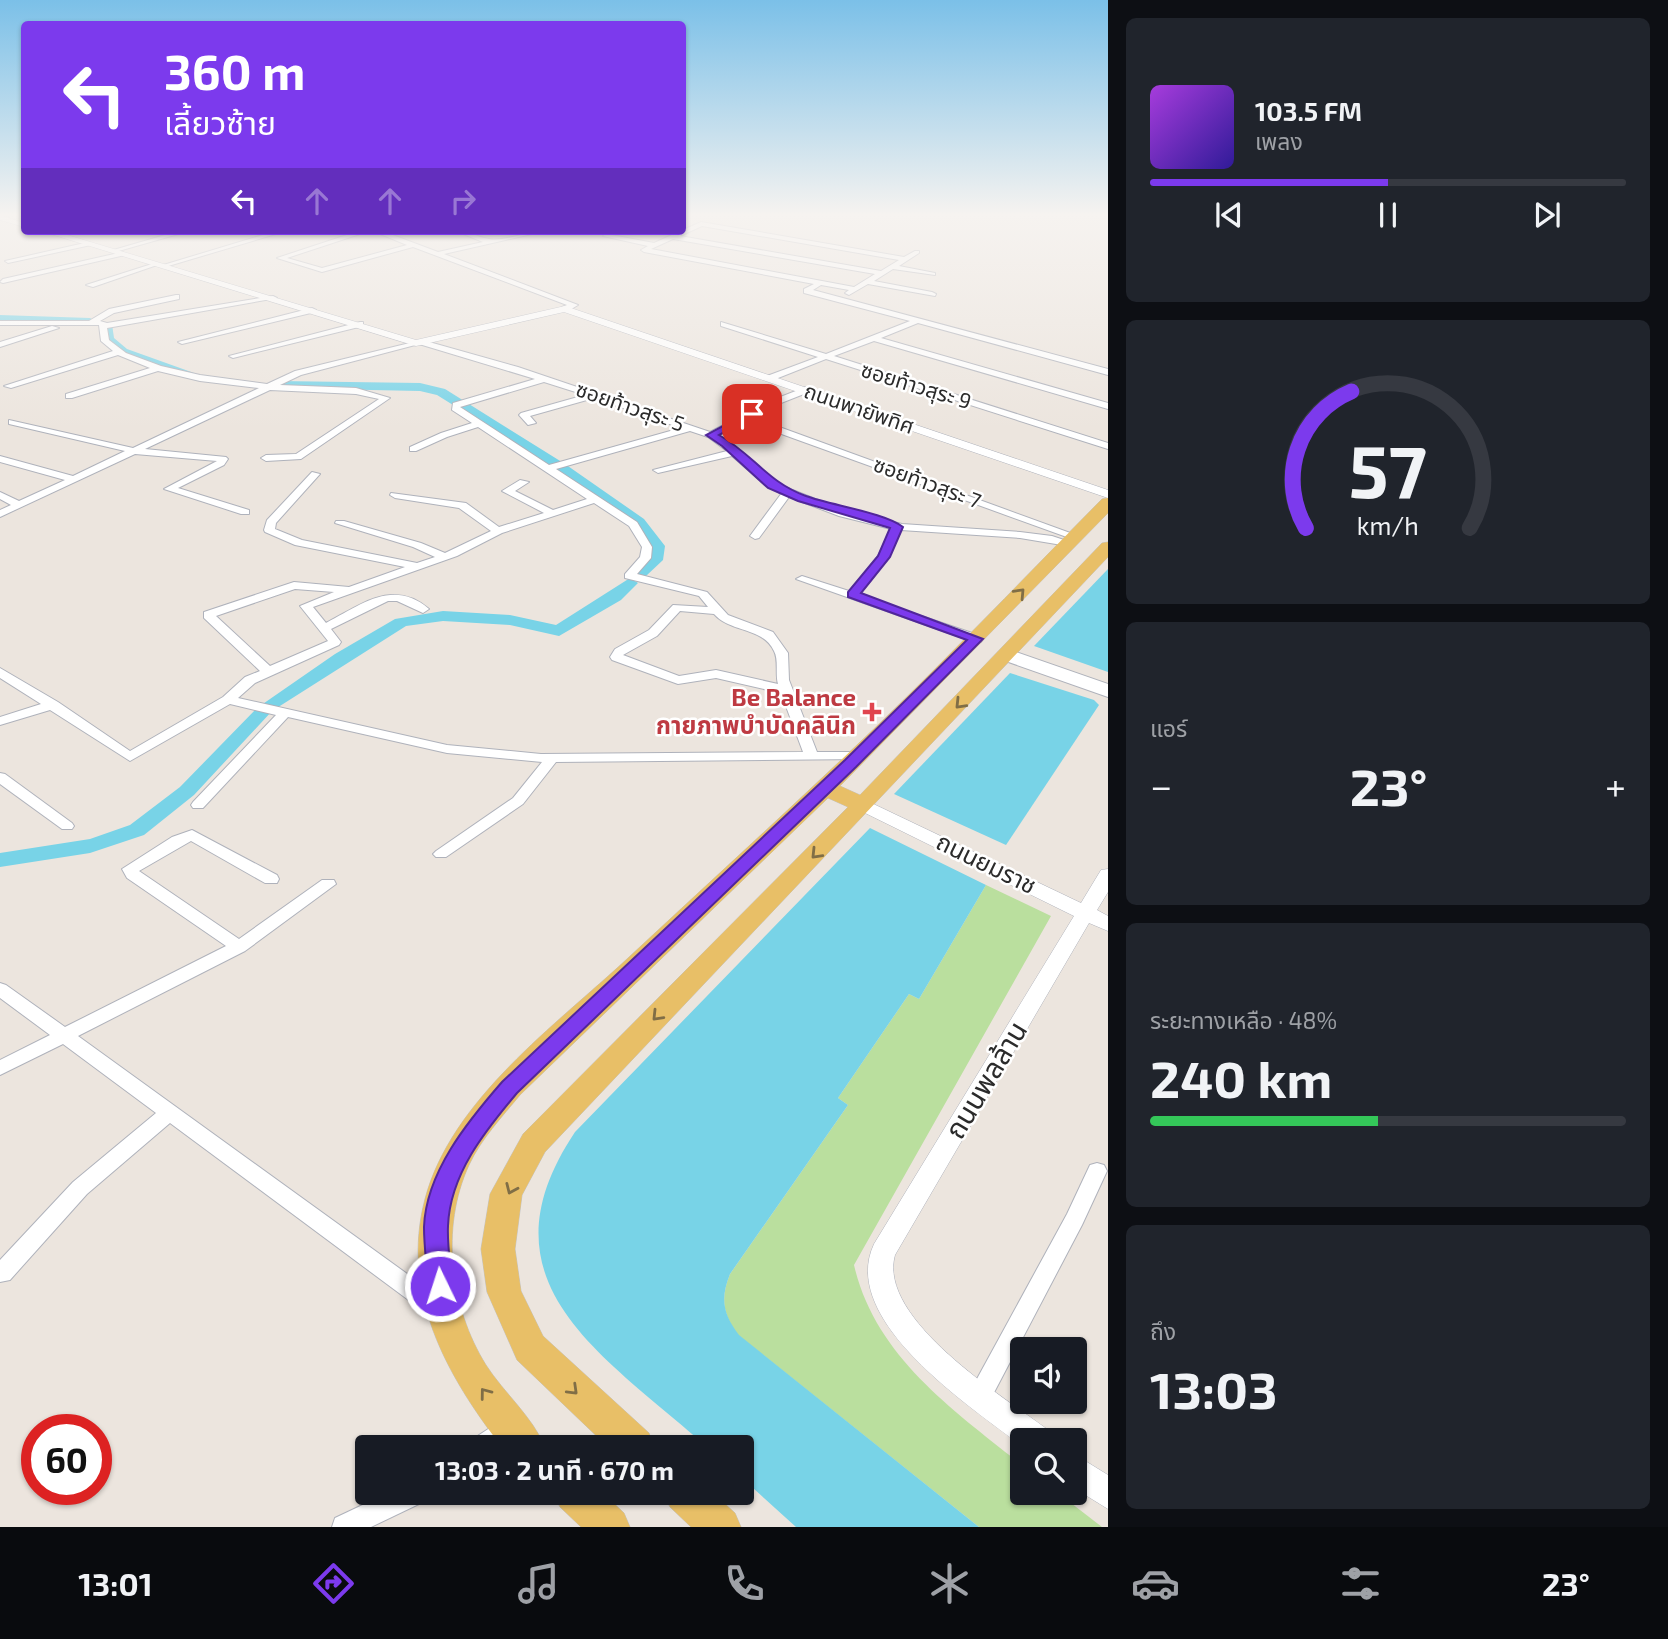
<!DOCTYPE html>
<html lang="th">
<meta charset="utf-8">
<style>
body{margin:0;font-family:"Exo 2","Noto Sans Thai",sans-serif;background:#20242c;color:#f1f3f6;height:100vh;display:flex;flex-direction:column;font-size:26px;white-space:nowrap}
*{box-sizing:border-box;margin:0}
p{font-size:23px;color:#9ea1a6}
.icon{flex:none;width:38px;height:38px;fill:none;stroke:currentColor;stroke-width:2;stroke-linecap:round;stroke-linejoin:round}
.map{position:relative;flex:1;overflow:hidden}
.details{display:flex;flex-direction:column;gap:18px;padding:18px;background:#0d0f14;width:560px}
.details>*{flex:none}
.top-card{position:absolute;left:21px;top:21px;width:665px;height:214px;border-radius:7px;box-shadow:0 2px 5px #0004;background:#7c3aed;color:#fff;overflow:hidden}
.controls{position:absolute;left:1010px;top:1337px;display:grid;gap:14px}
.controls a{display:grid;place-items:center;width:77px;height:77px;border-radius:7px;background:#171b24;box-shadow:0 2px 5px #0004;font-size:35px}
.speed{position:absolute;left:21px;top:1414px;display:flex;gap:14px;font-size:35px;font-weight:700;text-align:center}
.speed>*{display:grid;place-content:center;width:91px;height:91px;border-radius:50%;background:#171b24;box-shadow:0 2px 5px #0004;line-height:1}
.speed .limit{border:10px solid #d22;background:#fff;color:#111}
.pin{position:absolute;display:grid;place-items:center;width:60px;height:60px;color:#fff;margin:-30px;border-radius:14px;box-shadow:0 4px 10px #0006}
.me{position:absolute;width:77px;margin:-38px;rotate:356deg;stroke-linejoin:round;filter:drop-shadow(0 0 5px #0008)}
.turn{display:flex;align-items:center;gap:24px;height:147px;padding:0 28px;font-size:32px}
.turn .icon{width:91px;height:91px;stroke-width:2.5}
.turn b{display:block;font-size:49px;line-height:60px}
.lanes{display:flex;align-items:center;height:66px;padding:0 28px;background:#0003;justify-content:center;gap:35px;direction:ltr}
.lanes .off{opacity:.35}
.big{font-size:52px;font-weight:700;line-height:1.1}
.details .widget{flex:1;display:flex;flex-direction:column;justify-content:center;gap:10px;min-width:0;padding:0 24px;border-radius:10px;background:#20242c}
.details .dial{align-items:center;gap:0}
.dial svg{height:182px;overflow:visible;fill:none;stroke:#363941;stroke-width:7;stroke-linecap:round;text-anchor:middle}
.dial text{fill:#f1f3f6;stroke:none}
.song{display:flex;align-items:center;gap:21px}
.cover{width:84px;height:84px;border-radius:10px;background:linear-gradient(135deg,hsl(280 70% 55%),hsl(250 70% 35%))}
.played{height:7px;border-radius:4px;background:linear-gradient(90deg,#7c3aed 50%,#363941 50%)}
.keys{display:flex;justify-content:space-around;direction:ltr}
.heat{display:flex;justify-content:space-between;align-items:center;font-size:38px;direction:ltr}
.charge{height:10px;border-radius:5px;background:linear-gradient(90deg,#34c759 48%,#363941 0)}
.trip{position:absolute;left:355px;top:1435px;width:399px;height:70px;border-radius:7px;background:#171b24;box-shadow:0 2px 5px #0004;font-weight:700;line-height:70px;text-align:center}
.menu{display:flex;height:112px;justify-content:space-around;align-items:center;background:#090b0e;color:#9ea1a6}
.menu .icon{width:49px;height:49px}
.menu .active{color:#7c3aed}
.menu b{font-size:32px;color:#f1f3f6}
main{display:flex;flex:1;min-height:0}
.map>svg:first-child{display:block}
</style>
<main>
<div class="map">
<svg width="1108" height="1527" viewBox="0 0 1108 1527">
<rect width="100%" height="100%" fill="#ece5de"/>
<path fill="#badf9e" d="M986,885L1051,916L854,1265C875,1356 953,1410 1022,1465V1493H1058L1102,1527H979L738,1335C723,1314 720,1299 730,1274L848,1105L838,1098L909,994L919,999Z"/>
<g fill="#78d3e7">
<polygon points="1108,569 1108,672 1034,646"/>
<polygon points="1010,673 1094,700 1099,705 1006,845 894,794"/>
<path d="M870,828L986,885L919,999L909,994L838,1098L848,1105L730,1274C720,1299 723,1314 739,1335L979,1527H796L742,1478V1447H707C604,1355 474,1283 575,1132Z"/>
</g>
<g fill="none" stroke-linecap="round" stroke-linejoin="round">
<g fill="#78d3e7" fill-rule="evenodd">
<polygon points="0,315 90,318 95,321 90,324 0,321"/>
<polygon points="104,324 112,324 114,338 127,349 194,373 184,375 119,353 104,339"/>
<polygon points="278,381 420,383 445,389 565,464 644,519 665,546 663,560 646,576 636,576 633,573 648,559 650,546 634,525 554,468 437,395 420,391 274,388 274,382"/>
<polygon points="630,578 638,583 621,600 559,636 510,625 443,621 406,626 272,711 194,795 144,835 90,853 0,867 0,853 90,839 130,825 180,787 257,708 335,654 395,619 443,611 510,615 556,625"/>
</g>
<defs>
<g id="minor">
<path d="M701,222L904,257L915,251H919V253L899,266L935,273V275L893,269L874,281L932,292L936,294L935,296L868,284L849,295L845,293L849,290L821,285L813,290L1108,369V375L918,323L881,338L1108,403V409L874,341L834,356L1108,443V449L826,359L773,380H767V376L818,357L721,326V322L826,354L910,321L804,293V289L814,284L644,252L641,250L648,246L603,236L606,234L654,243ZM702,226L899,260L881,271L680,236ZM673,239L875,274L854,287L651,249Z"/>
<polygon points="179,231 189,231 115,252 110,251"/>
<polygon points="276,231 286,231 165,267 160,266"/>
<path d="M359,231H369L287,258L322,268L407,245L373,231H382L438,252L483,242L456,231C468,231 477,237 489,239C504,242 528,231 545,231L444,254L578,305L568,311H562V307L567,305L413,247L322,272L277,258Z"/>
<polygon points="89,242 91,245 8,263 5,261"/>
<polygon points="123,252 125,255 3,283 0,282 3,279"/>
<polygon points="155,263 160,264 93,287 86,285"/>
<path d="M176,295H179V299L114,313L100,321L107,323L273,296L277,298L107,328L109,340L126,353L161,366L200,375L267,384L295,371L422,340L518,367L710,432L770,401L806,387L809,388V392L776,405L718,435L780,485L846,511L902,524L1020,532L1052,536L1073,543L1068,546L1020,538L901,530L889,557L859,595L981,636L983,639L981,642L977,643L796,579L802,576L849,591L878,556L891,529L839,516L789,497L759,538L755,539L750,536L781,494L763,483L732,456L658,473L653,470L727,451L708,437L690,431L556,469L637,522L652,547L651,558L637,574L707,592L728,615L773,632L788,653L789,680L817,752H858L863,753L865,756L863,759L556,762L523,804L446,857H436L433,854L436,851L513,798L542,762L447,753L288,717L203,808H193L191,805L193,802L276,715L230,704L130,761L50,710L0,725V717L41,704L0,678V668L58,702L130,751L223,697L245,677L260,671L204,618V612L294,582L349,587L405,567L295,545L265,532L264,530L267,520L312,472L320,474L276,523L275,529L302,540L417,563L435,557L413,547L335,523L336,521H344L421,543L445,553L491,531L459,508L395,498L390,495L391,493L466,503L499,527L544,513L502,491L520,480L529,482L515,491L553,510L587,499L478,427L447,437L416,451H410V447L441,433L472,423L452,410L453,403L535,379L419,344L301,375L280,385L356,388L390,398L301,459L266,461L261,458L266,455L296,454L379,399L356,394L270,390L145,449L226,457L228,459L224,465L178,488L249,510V514H241L164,489L217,461L135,454L0,517V510L11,505L0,499V492L19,501L65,480L0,462V456L73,476L125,451L9,424V420L133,448L259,388L200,381L158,371L72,398H66V394L150,368L118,355L11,388L4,386L113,351L101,341L99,325H0V321H89L109,309ZM544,382L585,395L521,413L519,415L528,425L536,423L530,416L594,398L681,428L549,465L460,407ZM594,503L629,526L642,547L640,557L625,574V578L699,596L708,607L673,605L649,630L615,649L610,657L612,660L678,684L716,678L781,693L803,752L541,754L447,745L238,698L255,683L339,645L341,642L331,629L388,601H397L423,613L429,609C393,578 361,605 326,623L313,607L457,556L502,533ZM295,589L334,592L300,606L328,641L270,666L216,616ZM680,611L714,614C731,633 763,627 774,651C779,660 775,674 778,684L716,670L679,676L623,655L657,636Z"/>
<polygon points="312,308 316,310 315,312 182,344 178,342"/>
<polygon points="360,322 363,322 363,326 233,358 229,356"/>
<polygon points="52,326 59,328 0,347 0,342"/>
<polygon points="776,428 782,428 1073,534 1068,537 1064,536 776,432"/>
<polygon points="0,773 5,774 72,823 74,826 72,829 62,829 0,784"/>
<polygon points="192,830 277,875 279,879 277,883 265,883 191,841 139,871 239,939 322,880 334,880 336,884 245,951 78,1036 446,1302 449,1309 446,1316 438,1319 430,1316 170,1123 87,1194 10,1280 0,1282 0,1260 73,1182 156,1113 63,1044 0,1075 0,1060 50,1035 0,998 0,983 6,985 65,1027 226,946 127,878 122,869 172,837"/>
<polygon points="1097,1163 1104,1165 1107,1171 1082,1225 988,1404 980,1407 972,1404 969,1396 972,1388 1067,1214 1090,1165"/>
<path d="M508,1416L516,1420L520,1428C510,1450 490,1447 469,1447L473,1439Z"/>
<polygon points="388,1493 426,1493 423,1502 371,1527 332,1527 335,1518"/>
</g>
<g id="tertiary">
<polygon points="0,215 24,223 24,227 0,220"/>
<polygon points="41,231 54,231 416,340 565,306 1108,490 1108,498 564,312 416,346"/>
<path d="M863,799L1081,903L1101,870L1108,869V892L1097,910L1108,916V931L1089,923L895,1255C877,1319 1004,1397 1048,1430L1053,1440H1022V1446C971,1407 838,1320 874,1244L1074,916L857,809L854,805Z"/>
<polygon points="1074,1454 1108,1475 1108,1509 1074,1488"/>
</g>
<polygon id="secondary" points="1007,649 1108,684 1108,697 1000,659 998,655"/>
<g id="primary">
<path d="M1108,498V513L840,786L860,795L1102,543L1108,542V557L545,1152L522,1195L515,1249L521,1291L543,1336L649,1433L654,1447H608L517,1360L487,1292L481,1249L490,1194L523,1134L848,807L828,798L520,1095C502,1117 481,1139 469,1165C440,1228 450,1307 486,1365C504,1393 532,1416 545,1447H502C447,1376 400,1293 425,1199C451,1100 556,1025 628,958C699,892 770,827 840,761C930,677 1015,587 1102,499Z"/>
<polygon points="554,1493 603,1493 624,1513 630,1527 581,1527 560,1507"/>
<polygon points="664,1493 713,1493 735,1513 741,1527 691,1527 670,1507"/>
</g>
</defs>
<use href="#minor" stroke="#afb2bb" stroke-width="2"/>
<use href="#tertiary" stroke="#afb2bb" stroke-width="1"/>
<use href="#secondary" stroke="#afb2bb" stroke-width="2"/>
<use href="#primary" stroke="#c4c4c4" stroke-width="1"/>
<use href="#minor" fill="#fff" fill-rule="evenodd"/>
<use href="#tertiary" fill="#fff" fill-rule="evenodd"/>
<use href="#secondary" fill="#fff" fill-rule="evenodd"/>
<use href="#primary" fill="#e8bf67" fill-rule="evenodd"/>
</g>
<defs><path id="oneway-chevron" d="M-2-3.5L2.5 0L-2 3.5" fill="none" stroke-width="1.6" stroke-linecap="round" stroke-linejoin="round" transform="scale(1.75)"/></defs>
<g stroke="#806e46">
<use href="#oneway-chevron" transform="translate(1020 593) rotate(-47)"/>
<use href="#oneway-chevron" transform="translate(960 704) rotate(134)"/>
<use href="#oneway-chevron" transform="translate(816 854) rotate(134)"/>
<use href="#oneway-chevron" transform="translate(657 1016) rotate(134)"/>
<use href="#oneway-chevron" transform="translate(511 1189) rotate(114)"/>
<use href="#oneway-chevron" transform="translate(573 1390) rotate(44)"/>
<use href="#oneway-chevron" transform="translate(485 1393) rotate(-127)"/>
</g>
<linearGradient id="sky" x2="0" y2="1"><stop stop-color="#7bc0e8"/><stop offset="0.5" stop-color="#f6f3f0"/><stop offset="1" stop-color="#f6f3f0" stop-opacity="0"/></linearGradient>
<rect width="1108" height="429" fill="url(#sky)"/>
<path fill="#7c3aed" stroke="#51269a" stroke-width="2" d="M749,412L757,414L719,435C753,454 767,482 806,496C830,505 886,513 903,527L890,557L861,593L983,639L856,767L517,1093C485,1131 450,1174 448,1226C447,1246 451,1267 452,1286L448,1294L440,1297L431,1294L428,1286C427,1267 424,1247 424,1227C426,1172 468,1121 502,1082L845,760L967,640L848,597V592L878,556L890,528L798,501L768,488L722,446L706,435Z"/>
<path fill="#e0444e" stroke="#fff" stroke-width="2.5" d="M868.5 701.5h7v7h7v7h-7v7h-7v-7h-7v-7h7z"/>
<g text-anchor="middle" stroke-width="5" stroke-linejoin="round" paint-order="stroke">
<g font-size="21" fill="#2b2b2b" stroke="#fff">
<text transform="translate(916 386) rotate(17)" y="7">ซอยท้าวสุระ 9</text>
<text transform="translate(630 407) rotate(19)" y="7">ซอยท้าวสุระ 5</text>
<text transform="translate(859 409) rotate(19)" y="7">ถนนพายัพทิศ</text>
<text transform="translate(927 483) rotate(20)" y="7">ซอยท้าวสุระ 7</text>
</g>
<g font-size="24" font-weight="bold" fill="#be3a42" stroke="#fff" text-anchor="end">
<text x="856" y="706">Be Balance<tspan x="856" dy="28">กายภาพบำบัดคลินิก</tspan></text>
</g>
<g font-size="24" fill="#2b2b2b" stroke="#fff">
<text transform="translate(986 864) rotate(26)" y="8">ถนนยมราช</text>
</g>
<g font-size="28" fill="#2b2b2b" stroke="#fff">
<text transform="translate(986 1080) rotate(-59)" y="10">ถนนพลล้าน</text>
</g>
</g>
</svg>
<div class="controls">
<a><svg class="icon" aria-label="sound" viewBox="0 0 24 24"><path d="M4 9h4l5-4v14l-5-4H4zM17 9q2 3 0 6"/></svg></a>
<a><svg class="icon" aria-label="search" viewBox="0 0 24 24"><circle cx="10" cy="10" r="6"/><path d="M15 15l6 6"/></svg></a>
</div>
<div class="speed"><div class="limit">60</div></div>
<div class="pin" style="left:752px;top:414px;background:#d93025"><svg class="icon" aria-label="arrive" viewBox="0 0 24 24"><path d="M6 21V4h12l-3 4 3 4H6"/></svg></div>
<svg class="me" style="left:440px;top:1286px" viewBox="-20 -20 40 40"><circle r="17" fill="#7c3aed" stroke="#fff" stroke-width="3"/><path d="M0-11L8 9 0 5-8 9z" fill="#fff"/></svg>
<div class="trip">13:03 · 2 นาที · 670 m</div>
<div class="top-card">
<div class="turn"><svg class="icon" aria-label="left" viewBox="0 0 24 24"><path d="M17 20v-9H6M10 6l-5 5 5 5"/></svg><div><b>360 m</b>เลี้ยวซ้าย</div></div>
<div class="lanes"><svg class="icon" aria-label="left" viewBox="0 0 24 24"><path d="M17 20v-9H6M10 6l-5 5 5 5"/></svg><svg class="icon off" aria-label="ahead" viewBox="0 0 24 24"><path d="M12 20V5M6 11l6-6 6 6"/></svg><svg class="icon off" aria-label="ahead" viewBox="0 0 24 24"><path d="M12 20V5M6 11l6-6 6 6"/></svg><svg class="icon off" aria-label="right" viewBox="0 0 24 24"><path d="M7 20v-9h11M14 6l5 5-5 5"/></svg></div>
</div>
</div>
<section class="details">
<div class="widget">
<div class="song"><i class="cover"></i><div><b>103.5 FM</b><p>เพลง</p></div></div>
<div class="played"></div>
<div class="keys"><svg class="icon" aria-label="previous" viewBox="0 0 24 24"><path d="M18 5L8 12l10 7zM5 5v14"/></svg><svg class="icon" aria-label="pause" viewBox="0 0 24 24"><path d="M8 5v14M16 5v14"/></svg><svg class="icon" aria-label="next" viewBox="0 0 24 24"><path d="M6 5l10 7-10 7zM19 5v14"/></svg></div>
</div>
<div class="widget dial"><svg viewBox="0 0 100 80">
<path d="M14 69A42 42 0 1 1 86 69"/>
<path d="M14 69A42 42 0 0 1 34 9" stroke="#7c3aed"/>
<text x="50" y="56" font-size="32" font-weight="700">57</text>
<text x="50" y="72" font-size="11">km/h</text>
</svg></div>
<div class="widget"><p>แอร์</p>
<div class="heat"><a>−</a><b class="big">23°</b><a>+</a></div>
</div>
<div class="widget"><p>ระยะทางเหลือ · 48%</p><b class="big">240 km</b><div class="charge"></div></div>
<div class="widget"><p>ถึง</p><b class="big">13:03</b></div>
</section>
</main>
<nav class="menu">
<b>13:01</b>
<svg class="icon active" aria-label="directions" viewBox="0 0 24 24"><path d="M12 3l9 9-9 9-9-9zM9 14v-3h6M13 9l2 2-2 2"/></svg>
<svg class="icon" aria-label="music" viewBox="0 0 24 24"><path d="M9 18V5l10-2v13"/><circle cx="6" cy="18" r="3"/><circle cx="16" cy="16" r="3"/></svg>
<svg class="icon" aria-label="phone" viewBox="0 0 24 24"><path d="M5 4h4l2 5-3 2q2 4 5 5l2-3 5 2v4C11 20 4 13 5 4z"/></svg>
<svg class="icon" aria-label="climate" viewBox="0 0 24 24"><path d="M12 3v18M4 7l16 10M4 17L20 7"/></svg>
<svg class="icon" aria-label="car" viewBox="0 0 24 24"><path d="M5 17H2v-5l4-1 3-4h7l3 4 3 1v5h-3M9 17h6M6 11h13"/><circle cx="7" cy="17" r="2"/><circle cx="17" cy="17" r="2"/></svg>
<svg class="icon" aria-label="filters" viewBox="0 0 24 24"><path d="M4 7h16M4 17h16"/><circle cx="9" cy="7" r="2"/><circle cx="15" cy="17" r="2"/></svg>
<b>23°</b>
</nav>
